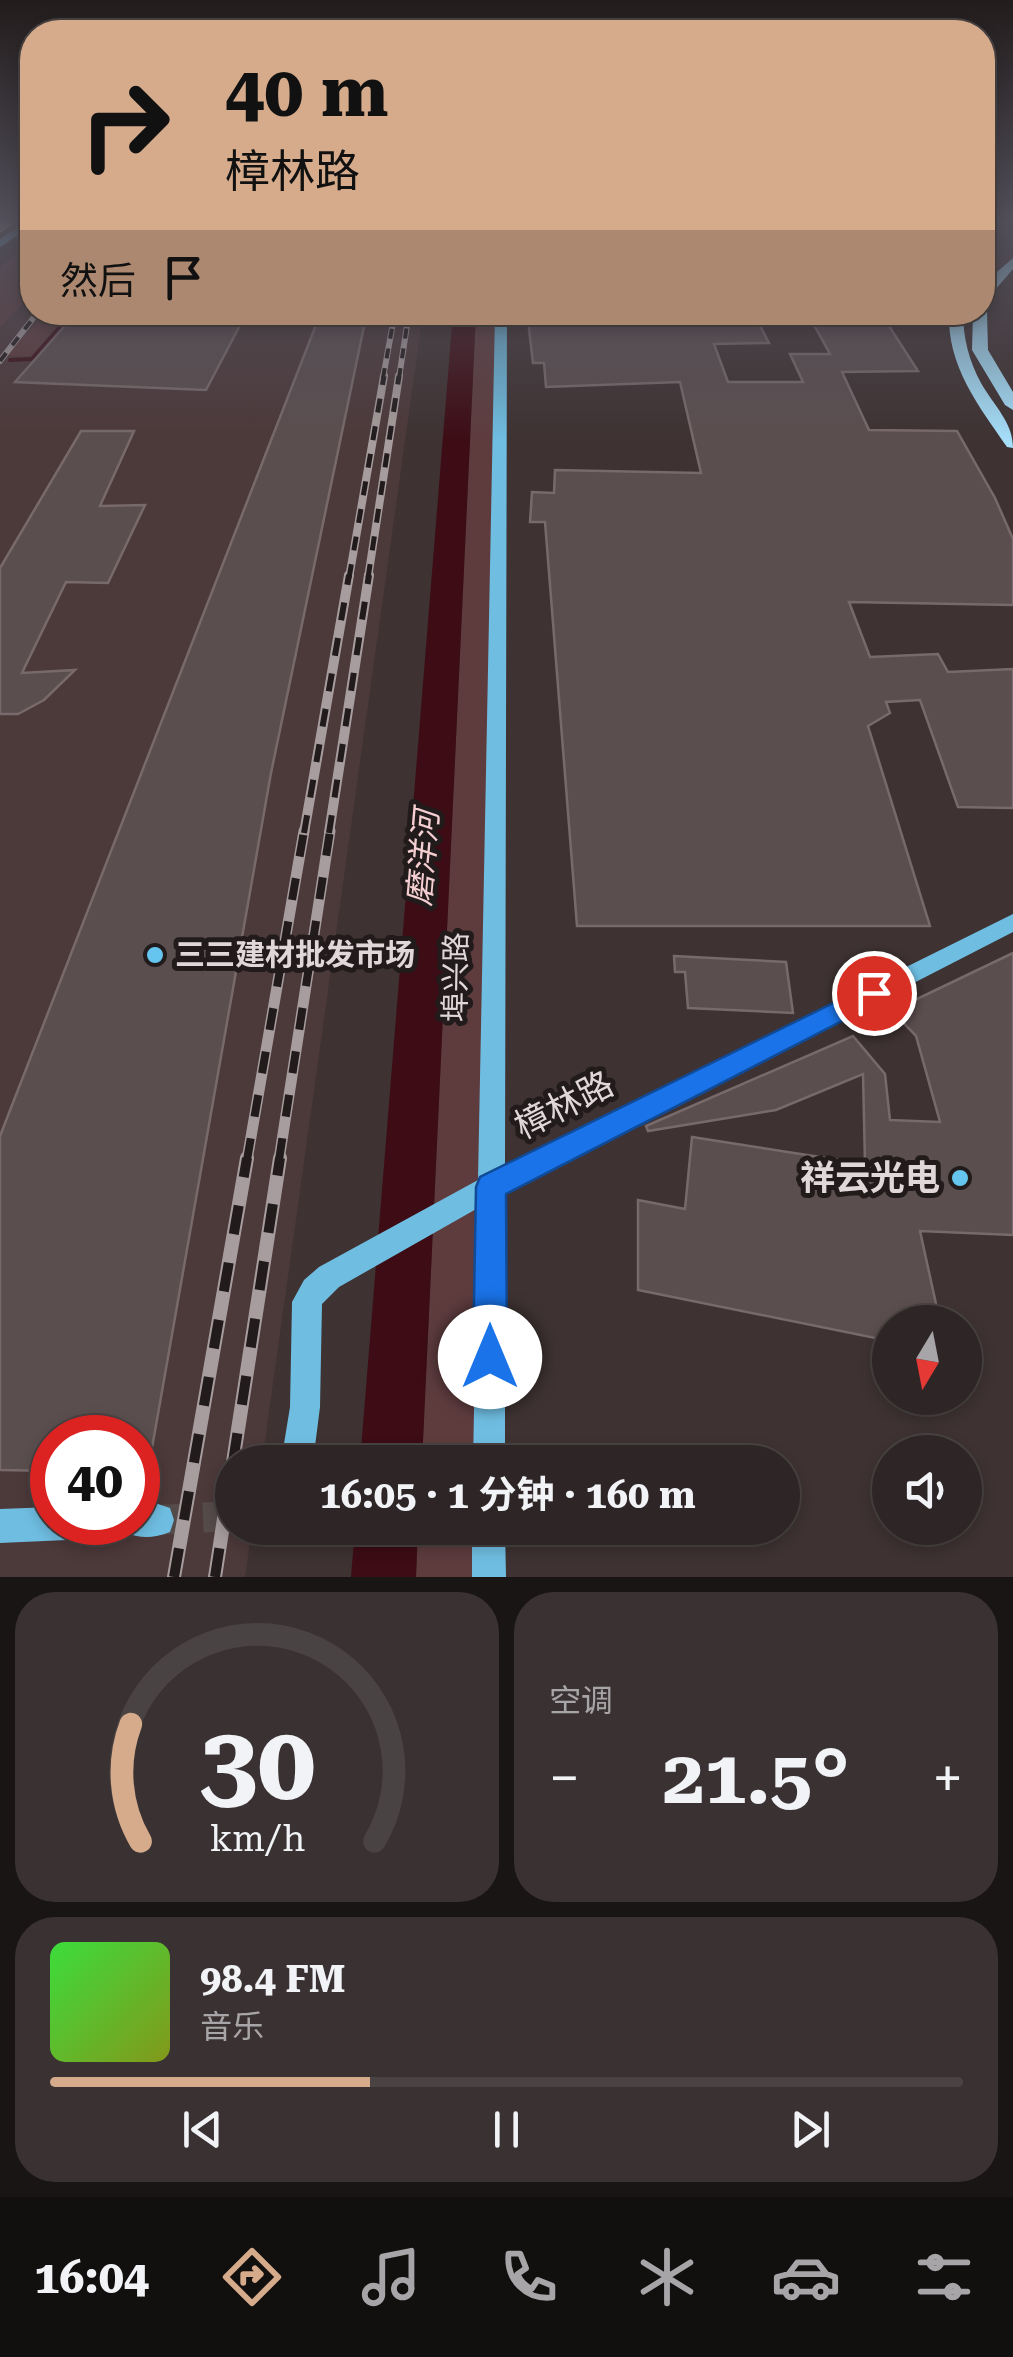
<!DOCTYPE html>
<html lang="zh">
<meta charset="utf-8">
<style>
body{margin:0;font-family:"Roboto Serif","Noto Sans SC",serif;background:#3a3232;color:#f1f3f6;height:100vh;display:flex;flex-direction:column;font-size:38px;white-space:nowrap}
*{box-sizing:border-box;margin:0}
p{font-size:32px;color:#a7a5a7}
.icon{flex:none;width:55px;height:55px;fill:none;stroke:currentColor;stroke-width:2;stroke-linecap:round;stroke-linejoin:round}
.map{position:relative;height:1577px;overflow:hidden}
.details{display:flex;flex-direction:column;gap:15px;padding:15px;background:#191515;flex:1}
.details>*{flex:none}
.guide{position:absolute;left:20px;top:20px;width:975px;height:305px;border-radius:40px;box-shadow:0 5px 15px #0003,0 0 0 2px #494343;background:#d6ab8b;color:#111;overflow:hidden}
.needle{width:65px;rotate:190deg}
.buttons{position:absolute;left:872px;top:1305px;display:grid;gap:20px}
.buttons a{display:grid;place-items:center;width:110px;height:110px;border-radius:50%;background:#2e2626;box-shadow:0 5px 15px #0003,0 0 0 2px #494343;font-size:50px}
.speed{position:absolute;left:30px;top:1415px;display:flex;gap:20px;font-size:50px;font-weight:700;text-align:center}
.speed>*{display:grid;place-content:center;width:130px;height:130px;border-radius:50%;background:#2e2626;box-shadow:0 5px 15px #0003,0 0 0 2px #494343;line-height:1}
.speed .limit{border:15px solid #d22;background:#fff;color:#111}
.pin{position:absolute;display:grid;place-items:center;width:85px;height:85px;color:#fff;margin:-42px;border:5px solid #fff;border-radius:50%;box-shadow:0 2px 10px #0007}
.me{position:absolute;width:110px;margin:-55px;rotate:0deg;stroke-linejoin:round;filter:drop-shadow(0 0 8px #0008)}
.turn{display:flex;align-items:center;gap:35px;height:210px;padding:0 40px;font-size:45px}
.turn .icon{width:130px;height:130px;stroke-width:2.5}
.turn b{display:block;font-size:70px;line-height:85px}
.then{display:flex;align-items:center;height:95px;padding:0 40px;background:#0003;gap:20px;font-size:38px}
.big{font-size:75px;font-weight:700;line-height:1.1}
.details .widget{flex:1;display:flex;flex-direction:column;justify-content:center;gap:15px;min-width:0;padding:0 35px;border-radius:40px;background:#3a3232}
.details .dial{align-items:center;gap:0}
.dial svg{height:260px;overflow:visible;fill:none;stroke:#494343;stroke-width:7;stroke-linecap:round;text-anchor:middle}
.dial text{fill:#f1f3f6;stroke:none}
.song{display:flex;align-items:center;gap:30px}
.cover{width:120px;height:120px;border-radius:15px;background:linear-gradient(135deg,hsl(120 70% 55%),hsl(70 70% 35%))}
.played{height:10px;border-radius:5px;background:linear-gradient(90deg,#d6ab8b 35%,#494343 35%)}
.keys{display:flex;justify-content:space-around;direction:ltr}
.heat{display:flex;justify-content:space-between;align-items:center;font-size:55px;direction:ltr}
.details .tiles{flex:1;display:grid;gap:15px;grid-template-columns:1fr 1fr}
.widget:last-child{grid-column:span 2}
.trip{position:absolute;left:215px;top:1445px;width:585px;height:100px;border-radius:50px;background:#2e2626;box-shadow:0 5px 15px #0003,0 0 0 2px #494343;font-weight:700;line-height:100px;text-align:center}
.dock{display:flex;height:160px;justify-content:space-around;align-items:center;background:#120f0f;color:#a7a5a7}
.dock .icon{width:70px;height:70px}
.dock .on{color:#d6ab8b}
.dock b{font-size:45px;color:#f1f3f6}
.map>svg:first-child{display:block}
</style>
<div class="map">
<svg width="1013" height="1577" viewBox="0 0 1013 1577">
<rect width="100%" height="100%" fill="#3e3232"/>
<path fill="#4c393a" fill-rule="evenodd" d="M32,293V312L423,313L262,1462H232V1528H252L245,1577H0V328ZM52,1438H138V1522H52Z"/>
<g fill="#5e3c3e">
<polygon points="32,241 32,293 0,328 0,267"/>
<polygon points="45,313 69,313 31,356 6,356"/>
<polygon points="476,313 499,313 480,1462 422,1462"/>
<polygon points="418,1528 479,1528 479,1577 416,1577"/>
</g>
<g fill="#3d0c14">
<polygon points="453,313 476,313 422,1462 360,1462"/>
<polygon points="355,1528 418,1528 416,1577 351,1577"/>
</g>
<g fill="none" stroke-linecap="round" stroke-linejoin="round">
<polyline stroke="#3d0c14" stroke-width="4" points="10,360 32,359 73,312"/>
</g>
<g fill="#5b4e4f" stroke="#786a6b" stroke-width="2.5">
<polygon points="77,312 247,312 206,390 15,382"/>
<polygon points="321,312 367,312 271,773 146,1482 138,1481 138,1438 52,1438 52,1471 0,1470 0,1136"/>
<polygon points="527,312 753,312 769,343 714,344 728,382 803,382 790,354 830,354 809,316 882,315 918,371 842,372 869,430 957,431 995,498 1013,539 1013,605 849,602 870,657 938,654 948,672 1013,669 1013,808 958,807 920,700 886,702 890,713 868,726 930,926 577,926 545,522 530,522 532,492 554,493 555,470 701,473 680,382 546,387 544,363 533,363"/>
<polygon points="81,431 134,431 100,506 145,505 108,583 66,582 22,673 75,670 44,700 18,714 0,714 0,568"/>
<polygon points="1013,953 1013,1235 920,1231 940,1322 890,1322 890,1341 638,1290 638,1200 685,1209 692,1137 865,1164 863,1074 776,1110 648,1131 646,1126 853,1036 885,1074 890,1120 940,1122 916,1036 892,1011"/>
<polygon points="674,956 786,962 793,1013 688,1008 685,972 675,972"/>
</g>
<g fill="none" stroke-linecap="round" stroke-linejoin="round">
<polyline stroke="#564b4b" stroke-width="30" stroke-dasharray="30 15" stroke-linecap="butt" points="158,1520 232,1516"/>
<g fill="#6fbee2" fill-rule="evenodd">
<polygon points="27,221 32,221 32,226 0,247 0,239"/>
<polygon points="495,312 507,312 505,1166 1013,914 1013,932 505,1193 505,1462 473,1462 478,1208 339,1287 322,1304 320,1407 313,1462 281,1462 290,1407 292,1302 304,1280 319,1267 478,1180"/>
<path d="M158,1504L170,1508L174,1520L170,1532C154,1538 142,1539 126,1533L122,1522H138V1505Z"/>
<polygon points="52,1507 52,1522 105,1522 101,1534 89,1539 0,1543 0,1509"/>
<polygon points="472,1528 505,1528 506,1577 472,1577"/>
</g>
<g fill="#a6dffa" fill-rule="evenodd">
<polygon points="1013,258 1013,269 982,305 983,284"/>
<polygon points="982,308 987,312 988,350 1013,392 1013,410 1005,405 972,350 973,312 982,312"/>
<path d="M949,312H963C963,338 969,361 981,383C994,406 1013,422 1013,448L1007,447C978,405 947,366 949,312Z"/>
</g>
<polygon fill="#f5f5f5" fill-rule="evenodd" points="0,221 18,221 0,233"/>
<defs>
<g id="rail-far4">
<polyline points="0,361 38,312"/>
<polyline points="383,378 395,312"/>
<polyline points="399,378 409,312"/>
</g>
<g id="rail-far3">
<polyline points="349,578 384,376"/>
<polyline points="368,578 399,376"/>
</g>
<g id="rail-far2">
<polyline points="304,833 349,575"/>
<polyline points="329,833 369,575"/>
</g>
<g id="rail-far1">
<polyline points="247,1160 304,831"/>
<polyline points="279,1160 330,831"/>
</g>
<g id="rail">
<polyline points="233,1462 280,1158"/>
<polyline points="174,1577 247,1158"/>
<polyline points="215,1577 232,1467"/>
</g>
</defs>
<use href="#rail-far4" stroke="#a79d9e" stroke-width="6"/>
<use href="#rail-far3" stroke="#a79d9e" stroke-width="8"/>
<use href="#rail-far2" stroke="#a79d9e" stroke-width="10"/>
<use href="#rail-far1" stroke="#a79d9e" stroke-width="11"/>
<use href="#rail" stroke="#a79d9e" stroke-width="14"/>
<use href="#rail-far4" stroke="#211b1c" stroke-width="4" stroke-dasharray="10" stroke-linecap="butt"/>
<use href="#rail-far3" stroke="#211b1c" stroke-width="5" stroke-dasharray="14" stroke-linecap="butt"/>
<use href="#rail-far2" stroke="#211b1c" stroke-width="6" stroke-dasharray="18" stroke-linecap="butt"/>
<use href="#rail-far1" stroke="#211b1c" stroke-width="8" stroke-dasharray="22" stroke-linecap="butt"/>
<use href="#rail" stroke="#211b1c" stroke-width="10" stroke-dasharray="29" stroke-linecap="butt"/>
</g>
<linearGradient id="sky" x2="0" y2="1"><stop stop-color="#221c1c"/><stop offset="0.5" stop-color="#524f5a"/><stop offset="1" stop-color="#524f5a" stop-opacity="0"/></linearGradient>
<rect width="1013" height="442" fill="url(#sky)"/>
<polygon fill="#1a73e8" stroke="#114b97" stroke-width="2.5" points="874,983 883,986 887,993 883,1000 506,1194 507,1357 502,1369 490,1374 478,1369 473,1357 476,1187 480,1177"/>
<g fill="#65c5ee" stroke="#211b1c" stroke-width="4">
<circle cx="155" cy="955" r="10"/>
<circle cx="960" cy="1178" r="10"/>
</g>
<g text-anchor="middle" stroke-width="10" stroke-linejoin="round" paint-order="stroke">
<g font-size="30" font-weight="bold" fill="#dfd7d8" stroke="#211b1c" text-anchor="start">
<text x="175" y="965">三三建材批发市场</text>
</g>
<g font-size="30" fill="#dfd7d8" stroke="#211b1c">
<text transform="translate(456 977) rotate(-89)" y="10">埠兴路</text>
</g>
<g font-size="32" font-style="italic" fill="#f5cfd1" stroke="#211b1c">
<text transform="translate(423 858) rotate(-85)" y="11">磨洋河</text>
</g>
<g font-size="35" fill="#dfd7d8" stroke="#211b1c">
<text transform="translate(564 1105) rotate(-27)" y="12">樟林路</text>
</g>
<g font-size="35" font-weight="bold" fill="#dfd7d8" stroke="#211b1c" text-anchor="end">
<text x="940" y="1190">祥云光电</text>
</g>
</g>
</svg>
<div class="buttons">
<a><svg class="needle" viewBox="-14 -14 28 28"><path d="M0-13l5 13h-10z" fill="#e53935"/><path d="M0 13l5-13h-10z" fill="#a7a5a7"/></svg></a>
<a><svg class="icon" aria-label="sound" viewBox="0 0 24 24"><path d="M4 9h4l5-4v14l-5-4H4zM17 9q2 3 0 6"/></svg></a>
</div>
<div class="speed"><div class="limit">40</div></div>
<div class="pin" style="left:874px;top:993px;background:#d93025"><svg class="icon" aria-label="arrive" viewBox="0 0 24 24"><path d="M6 21V4h12l-3 4 3 4H6"/></svg></div>
<svg class="me" style="left:490px;top:1357px" viewBox="-20 -20 40 40"><circle r="19" fill="#fff"/><path d="M0-13L10 11 0 6-10 11z" fill="#1a73e8"/></svg>
<div class="trip">16:05 · 1 分钟 · 160 m</div>
<div class="guide">
<div class="turn"><svg class="icon" aria-label="right" viewBox="0 0 24 24"><path d="M7 20v-9h11M14 6l5 5-5 5"/></svg><div><b>40 m</b>樟林路</div></div>
<div class="then">然后<svg class="icon" aria-label="arrive" viewBox="0 0 24 24"><path d="M6 21V4h12l-3 4 3 4H6"/></svg></div>
</div>
</div>
<section class="details">
<div class="tiles">
<div class="widget dial"><svg viewBox="0 0 100 80">
<path d="M14 69A42 42 0 1 1 86 69"/>
<path d="M14 69A42 42 0 0 1 11 33" stroke="#d6ab8b"/>
<text x="50" y="56" font-size="32" font-weight="700">30</text>
<text x="50" y="72" font-size="11">km/h</text>
</svg></div>
<div class="widget"><p>空调</p>
<div class="heat"><a>−</a><b class="big">21.5°</b><a>+</a></div>
</div>
<div class="widget">
<div class="song"><i class="cover"></i><div><b>98.4 FM</b><p>音乐</p></div></div>
<div class="played"></div>
<div class="keys"><svg class="icon" aria-label="previous" viewBox="0 0 24 24"><path d="M18 5L8 12l10 7zM5 5v14"/></svg><svg class="icon" aria-label="pause" viewBox="0 0 24 24"><path d="M8 5v14M16 5v14"/></svg><svg class="icon" aria-label="next" viewBox="0 0 24 24"><path d="M6 5l10 7-10 7zM19 5v14"/></svg></div>
</div>
</div>
</section>
<nav class="dock">
<b>16:04</b>
<svg class="icon on" aria-label="directions" viewBox="0 0 24 24"><path d="M12 3l9 9-9 9-9-9zM9 14v-3h6M13 9l2 2-2 2"/></svg>
<svg class="icon" aria-label="music" viewBox="0 0 24 24"><path d="M9 18V5l10-2v13"/><circle cx="6" cy="18" r="3"/><circle cx="16" cy="16" r="3"/></svg>
<svg class="icon" aria-label="phone" viewBox="0 0 24 24"><path d="M5 4h4l2 5-3 2q2 4 5 5l2-3 5 2v4C11 20 4 13 5 4z"/></svg>
<svg class="icon" aria-label="climate" viewBox="0 0 24 24"><path d="M12 3v18M4 7l16 10M4 17L20 7"/></svg>
<svg class="icon" aria-label="car" viewBox="0 0 24 24"><path d="M5 17H2v-5l4-1 3-4h7l3 4 3 1v5h-3M9 17h6M6 11h13"/><circle cx="7" cy="17" r="2"/><circle cx="17" cy="17" r="2"/></svg>
<svg class="icon" aria-label="filters" viewBox="0 0 24 24"><path d="M4 7h16M4 17h16"/><circle cx="9" cy="7" r="2"/><circle cx="15" cy="17" r="2"/></svg>
</nav>
